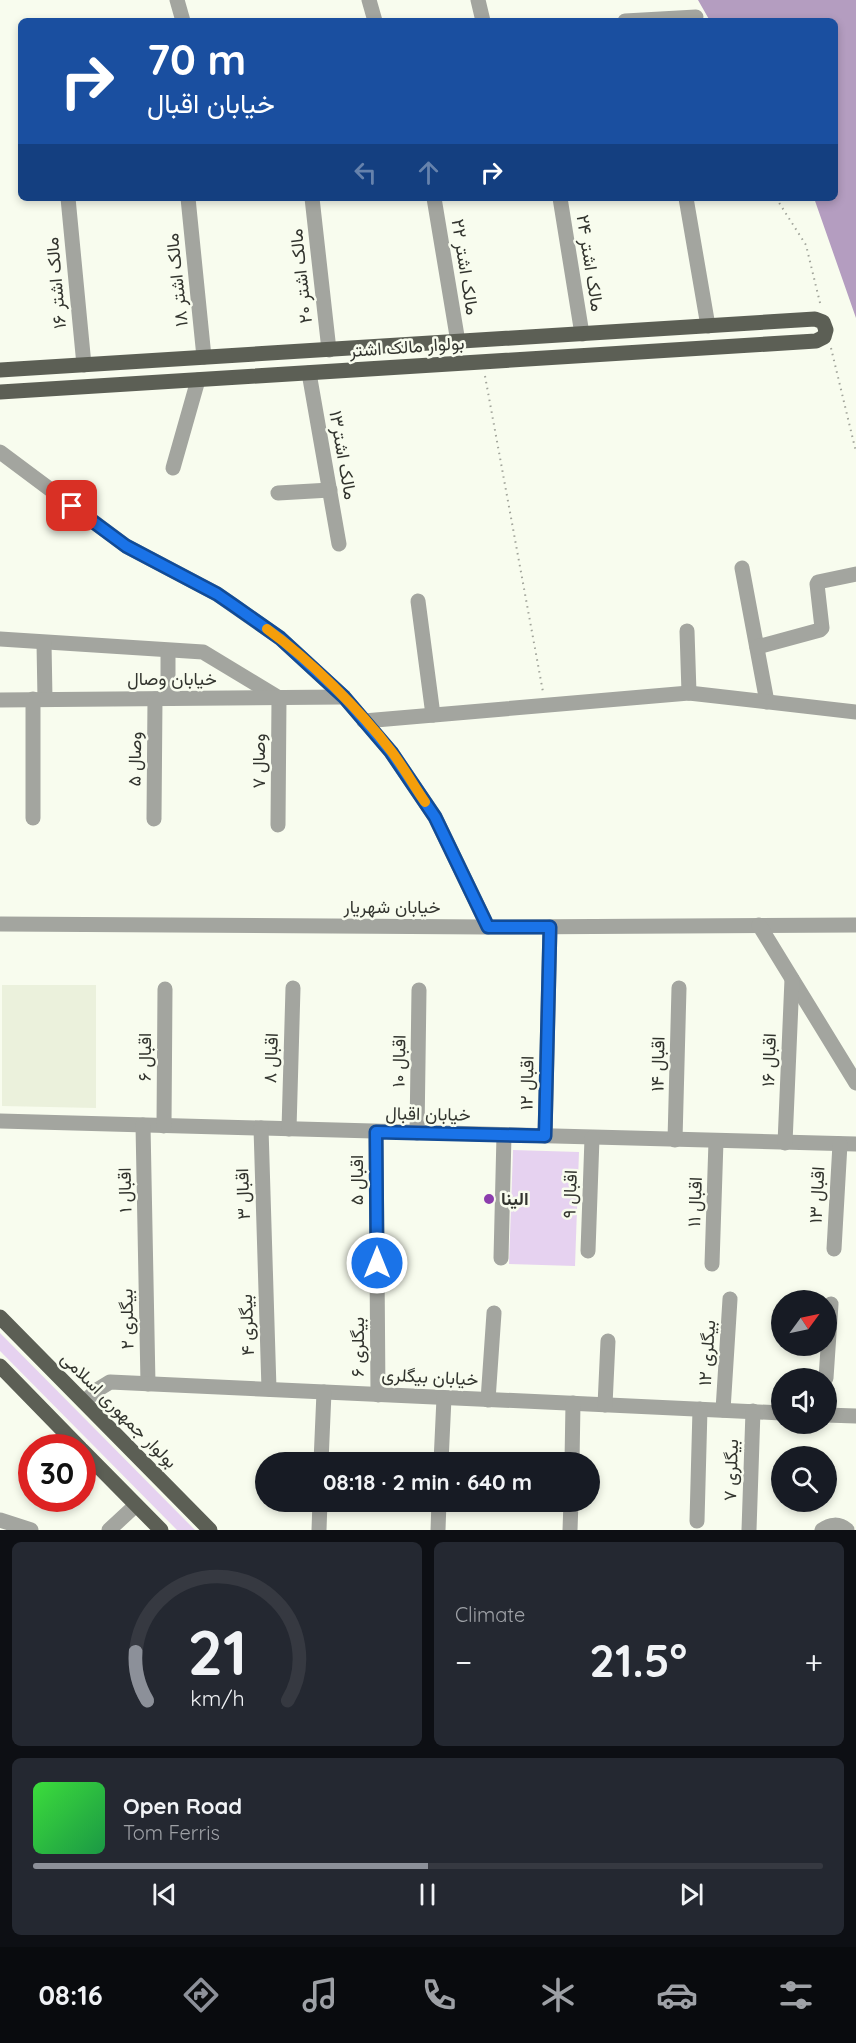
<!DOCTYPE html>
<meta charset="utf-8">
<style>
body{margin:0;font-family:Quicksand,Vazirmatn,sans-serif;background:#242831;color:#f1f3f6;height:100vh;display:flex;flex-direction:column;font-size:22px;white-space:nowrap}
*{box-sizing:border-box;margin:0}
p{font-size:20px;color:#9ea1a6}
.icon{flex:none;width:33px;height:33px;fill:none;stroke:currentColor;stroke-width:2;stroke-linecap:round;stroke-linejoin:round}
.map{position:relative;height:1530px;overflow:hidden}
.drawer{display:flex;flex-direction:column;gap:12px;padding:12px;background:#0d0f14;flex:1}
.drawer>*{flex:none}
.hud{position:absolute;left:18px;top:18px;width:820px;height:183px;border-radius:9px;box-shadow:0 3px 9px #0003;background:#1a4fa0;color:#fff;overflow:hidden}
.needle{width:39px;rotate:57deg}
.buttons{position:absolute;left:771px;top:1290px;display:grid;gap:12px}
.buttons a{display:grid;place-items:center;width:66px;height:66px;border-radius:50%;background:#171b24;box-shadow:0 3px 9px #0003;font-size:30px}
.speed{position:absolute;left:18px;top:1434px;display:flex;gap:12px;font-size:30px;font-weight:700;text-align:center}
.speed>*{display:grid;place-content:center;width:78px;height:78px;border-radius:50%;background:#171b24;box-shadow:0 3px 9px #0003;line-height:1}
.speed .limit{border:9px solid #d22;background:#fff;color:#111}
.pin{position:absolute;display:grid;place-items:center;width:51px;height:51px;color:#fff;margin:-26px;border-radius:12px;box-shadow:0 3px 9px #0006}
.me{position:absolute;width:66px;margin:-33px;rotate:0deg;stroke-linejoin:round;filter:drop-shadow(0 0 4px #0008)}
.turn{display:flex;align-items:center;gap:21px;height:126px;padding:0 30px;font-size:27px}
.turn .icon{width:78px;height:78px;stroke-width:2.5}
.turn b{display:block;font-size:42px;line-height:51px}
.lanes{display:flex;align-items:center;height:57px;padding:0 30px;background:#0003;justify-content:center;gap:30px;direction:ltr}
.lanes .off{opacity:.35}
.big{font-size:45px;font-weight:700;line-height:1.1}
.drawer .card{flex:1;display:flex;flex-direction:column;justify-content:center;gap:9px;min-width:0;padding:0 21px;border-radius:9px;background:#242831}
.drawer .dial{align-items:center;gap:0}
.dial svg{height:156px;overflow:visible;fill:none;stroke:#363941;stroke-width:7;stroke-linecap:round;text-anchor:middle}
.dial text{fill:#f1f3f6;stroke:none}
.song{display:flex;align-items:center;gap:18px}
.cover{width:72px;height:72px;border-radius:9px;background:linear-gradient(135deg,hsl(120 70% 55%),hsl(140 70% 35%))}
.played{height:6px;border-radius:3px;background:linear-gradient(90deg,#8c9099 50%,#363941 50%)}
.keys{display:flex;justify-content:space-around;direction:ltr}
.heat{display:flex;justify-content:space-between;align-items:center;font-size:33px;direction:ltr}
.drawer .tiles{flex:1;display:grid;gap:12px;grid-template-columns:1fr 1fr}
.card:last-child{grid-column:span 2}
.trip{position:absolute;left:255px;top:1452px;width:345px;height:60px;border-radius:30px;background:#171b24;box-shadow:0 3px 9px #0003;font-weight:700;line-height:60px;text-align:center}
.tab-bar{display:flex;height:96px;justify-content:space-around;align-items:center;background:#090b0e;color:#9ea1a6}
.tab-bar .icon{width:42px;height:42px}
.tab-bar .current{color:#8c9099}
.tab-bar b{font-size:27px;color:#f1f3f6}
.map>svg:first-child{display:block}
</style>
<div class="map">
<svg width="856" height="1530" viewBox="0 0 856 1530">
<rect width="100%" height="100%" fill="#f8fcee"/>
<polygon fill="#ebf1dc" points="2,985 96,985 96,1108 2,1106"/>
<g fill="#e6d2f0">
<polygon points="513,1150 579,1152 575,1266 509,1264"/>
<polygon points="0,1333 195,1530 177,1530 0,1351"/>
</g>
<polygon fill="#b49dc0" points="698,0 856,0 856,318 814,198 836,198 836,21 710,21"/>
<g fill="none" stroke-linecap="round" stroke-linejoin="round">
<g stroke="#a1a49a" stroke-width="2" stroke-dasharray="1.5 4.5" stroke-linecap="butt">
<polyline points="776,198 806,245 821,307"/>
<polyline points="831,348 856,452"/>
<polyline points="485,376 543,692"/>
</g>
<g stroke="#a3a59f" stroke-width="15">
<polyline points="177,0 183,21"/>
<polyline points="369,0 375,21"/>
<polyline points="478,0 483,21"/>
<polyline points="625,21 696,17"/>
<polyline points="68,198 84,365"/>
<polyline points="188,198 204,357"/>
<polyline points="312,198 329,350"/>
<polyline points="434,198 458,342"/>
<polyline points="560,198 582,334"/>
<polyline points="686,198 708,326"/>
<polyline points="309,373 339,544"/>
<polyline points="0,452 126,546 217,594 280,638 344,697 391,752 435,817 488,927"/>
<polyline points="173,468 198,380"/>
<polyline points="278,493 330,490"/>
<polyline points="742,568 767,702"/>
<polyline points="418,601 433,715"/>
<polyline points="687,631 689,693"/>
<polyline points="0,639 203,652 279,698 278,825"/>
<polyline points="44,643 45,699"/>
<polyline points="757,647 820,630 822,628 817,584 818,582 856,574"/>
<polyline points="168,698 168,651"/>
<polyline points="0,700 344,697"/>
<polyline points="364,721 689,693 856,712"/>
<polyline points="33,818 33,699"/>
<polyline points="154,819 155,699"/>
<polyline points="0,924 488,927 856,925"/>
<polyline points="759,925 856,1083"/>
<polyline points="0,1121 856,1144"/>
<polyline points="143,1125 148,1384"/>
<polyline points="164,1126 165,989"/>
<polyline points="261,1128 269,1389"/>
<polyline points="289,1129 293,988"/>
<polyline points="376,1132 378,1395"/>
<polyline points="417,1133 419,990"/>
<polyline points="545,1136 550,927"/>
<polyline points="675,1140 679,988"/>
<polyline points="785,1143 792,979"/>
<polyline points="834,1249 840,1144"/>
<polyline points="588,1251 592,1138"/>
<polyline points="501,1258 504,1135"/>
<polyline points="712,1264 716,1141"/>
<polyline points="826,1378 831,1304"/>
<polyline points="488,1400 494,1313"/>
<polyline points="84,1402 97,1390 110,1382 782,1413"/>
<polyline points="605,1405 608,1341"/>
<polyline points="723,1410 730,1299"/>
<polyline points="826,1415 856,1416"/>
<polyline points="321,1462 324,1392"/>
<polyline points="441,1462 444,1398"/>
<polyline points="572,1462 573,1403"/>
<polyline points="0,1520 31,1530"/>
<polyline points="697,1521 700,1409"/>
<polyline points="109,1530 136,1505"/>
<polyline points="319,1530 320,1502"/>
<polyline points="438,1530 439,1502"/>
<polyline points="570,1530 571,1502"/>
<polyline points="749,1530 753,1411"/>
<path d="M822,1530C830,1524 839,1523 847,1530"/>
</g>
<g stroke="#5c5f55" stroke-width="15">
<polyline points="0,370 815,319 823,322 826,330 824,337 816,341 0,392"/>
<polyline points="0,1317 210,1530"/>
<polyline points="0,1366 80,1448"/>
<polyline points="82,1450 161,1530"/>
</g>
</g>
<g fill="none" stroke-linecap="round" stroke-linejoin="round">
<defs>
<polyline id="route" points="72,506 126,546 217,594 233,605 280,638 344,697 391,752 435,817 488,927 550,927 545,1136 376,1132 377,1263"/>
</defs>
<use href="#route" stroke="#114b97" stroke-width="15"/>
<use href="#route" stroke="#1a73e8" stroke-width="10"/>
<path stroke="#f59e0b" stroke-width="10" d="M267,629C310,660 360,710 392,752C404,768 414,786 425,802"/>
</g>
<circle fill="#8c3dad" stroke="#f8fcee" stroke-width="2" cx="489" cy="1199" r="6"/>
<g text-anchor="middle" stroke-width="5" stroke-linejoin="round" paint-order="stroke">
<g font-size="18" fill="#32342e" stroke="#f8fcee">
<text transform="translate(590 263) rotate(81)" y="6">مالک اشتر ۲۴</text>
<text transform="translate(465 267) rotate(81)" y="6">مالک اشتر ۲۲</text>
<text transform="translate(301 276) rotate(-96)" y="6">مالک اشتر ۲۰</text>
<text transform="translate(177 280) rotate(-96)" y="6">مالک اشتر ۱۸</text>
<text transform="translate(56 283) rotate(-95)" y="6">مالک اشتر ۱۶</text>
<text transform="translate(407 347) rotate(-4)" y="6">بولوار مالک اشتر</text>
<text transform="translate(343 455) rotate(80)" y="6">مالک اشتر۱۳</text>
<text x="172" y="685">خیابان وصال</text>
<text transform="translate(135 759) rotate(-89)" y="6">وصال ۵</text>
<text transform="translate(259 761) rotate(-90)" y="6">وصال ۷</text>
<text x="392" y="913">خیابان شهریار</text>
<text transform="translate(145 1057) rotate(-90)" y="6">اقبال ۶</text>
<text transform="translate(271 1058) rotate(-88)" y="6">اقبال ۸</text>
<text transform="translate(769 1060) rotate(-88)" y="6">اقبال ۱۶</text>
<text transform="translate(399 1061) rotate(-89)" y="6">اقبال ۱۰</text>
<text transform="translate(658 1064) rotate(-89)" y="6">اقبال ۱۴</text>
<text transform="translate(527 1083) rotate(-89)" y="6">اقبال ۱۲</text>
<text transform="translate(428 1114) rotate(1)" y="6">خیابان اقبال</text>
<text transform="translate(357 1180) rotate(-90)" y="6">اقبال ۵</text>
<text transform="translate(125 1190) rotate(-91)" y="6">اقبال ۱</text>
<text transform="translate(243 1194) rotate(-92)" y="6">اقبال ۳</text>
<text transform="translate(570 1194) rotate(-88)" y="6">اقبال ۹</text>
<text transform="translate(817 1195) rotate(-87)" y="6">اقبال ۱۳</text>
<text transform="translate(695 1202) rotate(-88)" y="6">اقبال ۱۱</text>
<text transform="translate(127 1319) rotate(-91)" y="6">بیگلری ۲</text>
<text transform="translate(247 1325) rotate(-92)" y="6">بیگلری ۴</text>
<text transform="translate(358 1347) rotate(-90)" y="6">بیگلری ۶</text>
<text transform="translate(707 1353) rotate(-86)" y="6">بیگلری ۱۲</text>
<text transform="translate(430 1377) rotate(3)" y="6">خیابان بیگلری</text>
<text transform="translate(119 1410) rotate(45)" y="6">بولوار جمهوری اسلامی</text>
<text transform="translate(731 1470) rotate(-88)" y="6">بیگلری ۷</text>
</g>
<g font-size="18" font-weight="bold" fill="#32342e" stroke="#f8fcee" text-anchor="start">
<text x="501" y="1205">الینا</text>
</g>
</g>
</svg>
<div class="buttons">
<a><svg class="needle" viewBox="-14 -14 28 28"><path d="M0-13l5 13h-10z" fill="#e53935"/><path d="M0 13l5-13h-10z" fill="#9ea1a6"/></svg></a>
<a><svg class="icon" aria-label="sound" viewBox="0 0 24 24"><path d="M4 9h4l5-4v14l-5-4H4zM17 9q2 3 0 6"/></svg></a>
<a><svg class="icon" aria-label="search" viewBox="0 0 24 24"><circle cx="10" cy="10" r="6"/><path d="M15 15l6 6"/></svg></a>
</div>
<div class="speed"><div class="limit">30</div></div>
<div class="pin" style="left:72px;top:506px;background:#d93025"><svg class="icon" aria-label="arrive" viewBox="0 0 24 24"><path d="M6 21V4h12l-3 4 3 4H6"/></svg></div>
<svg class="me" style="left:377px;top:1263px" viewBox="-20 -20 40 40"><circle r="17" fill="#1a73e8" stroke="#fff" stroke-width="3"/><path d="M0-11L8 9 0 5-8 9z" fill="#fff"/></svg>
<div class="trip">08:18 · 2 min · 640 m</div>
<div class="hud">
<div class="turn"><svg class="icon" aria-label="right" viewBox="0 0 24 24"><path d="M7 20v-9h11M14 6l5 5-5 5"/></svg><div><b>70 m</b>خیابان اقبال</div></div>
<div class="lanes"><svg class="icon off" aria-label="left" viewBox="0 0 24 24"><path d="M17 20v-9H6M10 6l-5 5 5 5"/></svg><svg class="icon off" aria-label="ahead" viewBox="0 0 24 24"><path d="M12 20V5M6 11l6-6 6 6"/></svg><svg class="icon" aria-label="right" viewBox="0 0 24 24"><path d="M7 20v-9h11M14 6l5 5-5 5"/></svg></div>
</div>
</div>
<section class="drawer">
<div class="tiles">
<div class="card dial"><svg viewBox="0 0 100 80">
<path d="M14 69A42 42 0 1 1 86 69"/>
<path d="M14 69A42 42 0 0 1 8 44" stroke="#8c9099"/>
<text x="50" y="56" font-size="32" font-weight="700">21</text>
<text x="50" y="72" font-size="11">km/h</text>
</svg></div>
<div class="card"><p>Climate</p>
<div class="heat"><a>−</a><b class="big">21.5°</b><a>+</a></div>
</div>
<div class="card">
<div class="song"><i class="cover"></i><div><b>Open Road</b><p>Tom Ferris</p></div></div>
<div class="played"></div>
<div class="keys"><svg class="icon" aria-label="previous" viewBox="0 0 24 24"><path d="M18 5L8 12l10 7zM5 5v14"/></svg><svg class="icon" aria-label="pause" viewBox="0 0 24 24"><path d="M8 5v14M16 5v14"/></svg><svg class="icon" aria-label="next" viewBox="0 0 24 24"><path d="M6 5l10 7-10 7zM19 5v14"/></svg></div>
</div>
</div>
</section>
<nav class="tab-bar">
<b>08:16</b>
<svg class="icon current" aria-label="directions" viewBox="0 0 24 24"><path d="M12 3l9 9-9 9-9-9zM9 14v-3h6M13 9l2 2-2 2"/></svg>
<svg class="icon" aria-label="music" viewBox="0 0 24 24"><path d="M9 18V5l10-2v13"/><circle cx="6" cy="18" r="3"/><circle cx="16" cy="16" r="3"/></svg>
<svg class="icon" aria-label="phone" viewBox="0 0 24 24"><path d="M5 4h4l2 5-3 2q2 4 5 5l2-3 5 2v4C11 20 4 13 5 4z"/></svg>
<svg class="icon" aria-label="climate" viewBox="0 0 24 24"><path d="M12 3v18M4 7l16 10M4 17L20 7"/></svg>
<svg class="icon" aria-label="car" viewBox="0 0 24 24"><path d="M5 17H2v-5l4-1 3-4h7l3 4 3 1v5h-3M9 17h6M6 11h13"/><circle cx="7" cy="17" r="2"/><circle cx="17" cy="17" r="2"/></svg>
<svg class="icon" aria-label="filters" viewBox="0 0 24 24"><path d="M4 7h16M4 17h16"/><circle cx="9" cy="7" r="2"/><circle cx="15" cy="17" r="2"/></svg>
</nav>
